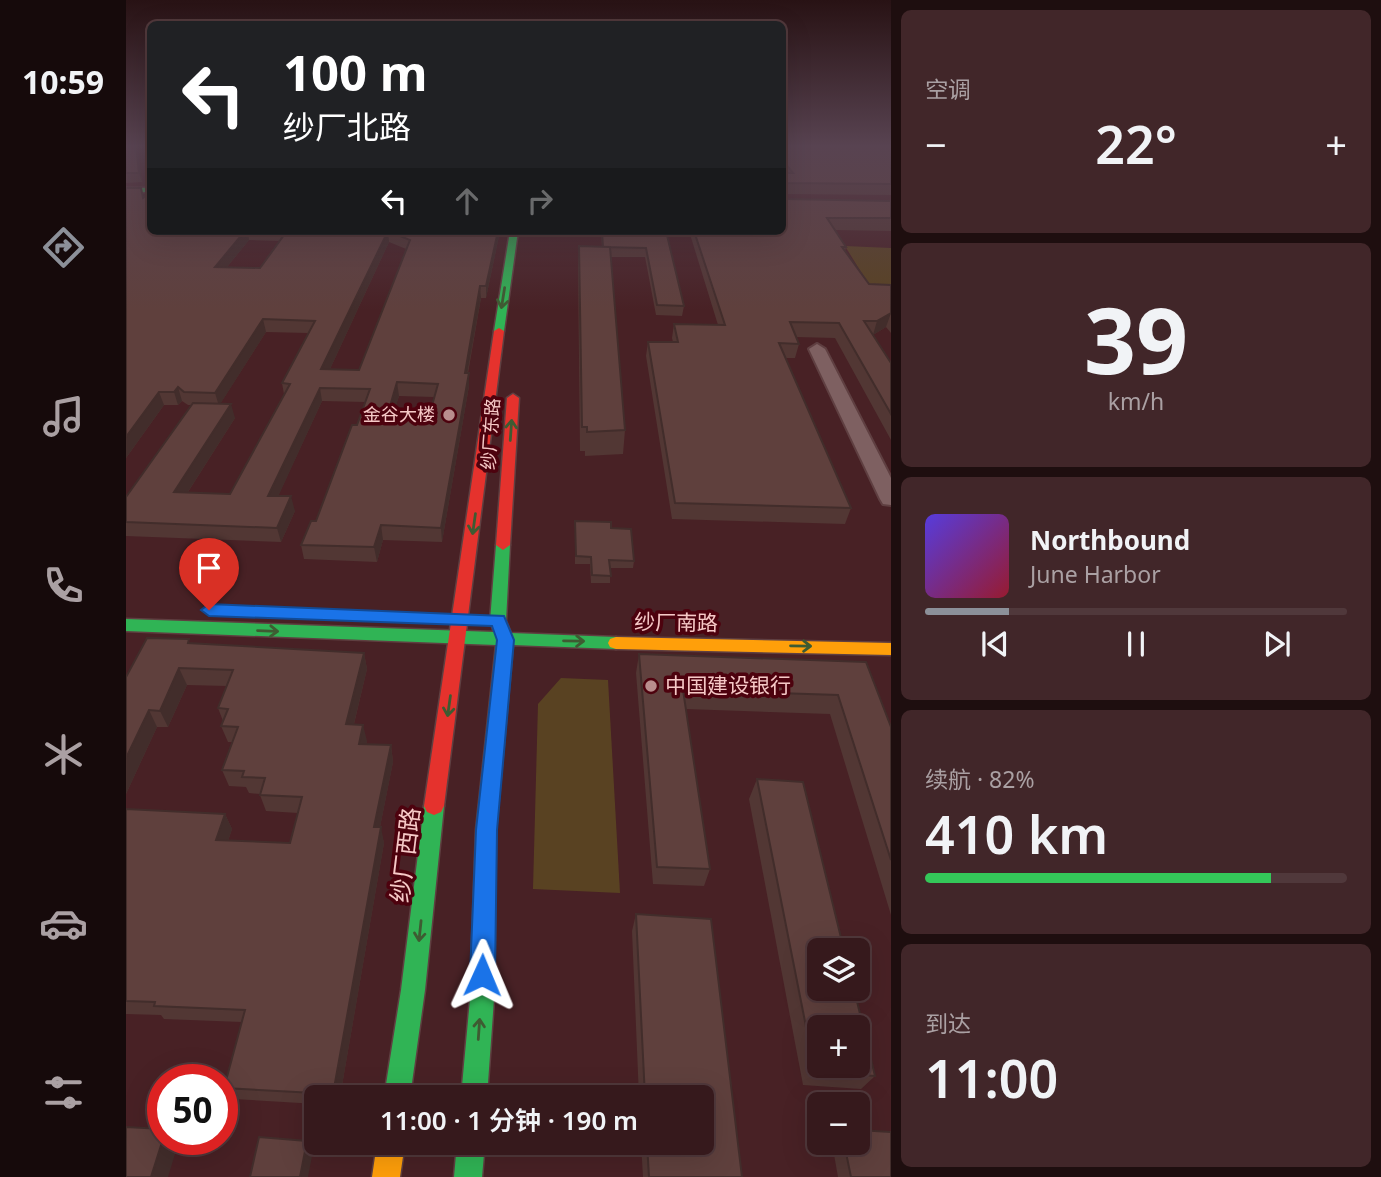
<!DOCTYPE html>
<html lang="zh">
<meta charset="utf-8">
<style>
body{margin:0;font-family:"Noto Sans","Noto Sans SC",sans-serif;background:#412629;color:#f1f3f6;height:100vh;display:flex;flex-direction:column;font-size:26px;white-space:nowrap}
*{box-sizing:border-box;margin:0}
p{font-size:23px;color:#aaa0a3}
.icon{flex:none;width:38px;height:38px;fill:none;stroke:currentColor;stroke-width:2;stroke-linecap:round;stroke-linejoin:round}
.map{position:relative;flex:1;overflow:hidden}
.sheet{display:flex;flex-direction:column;gap:10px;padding:10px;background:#1e0e0f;width:490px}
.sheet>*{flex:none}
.hud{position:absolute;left:21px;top:21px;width:639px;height:214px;border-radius:10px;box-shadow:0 7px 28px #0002,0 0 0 2px #50383b;background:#202124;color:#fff;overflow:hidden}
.controls{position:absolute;left:681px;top:938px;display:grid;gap:14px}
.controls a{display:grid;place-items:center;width:63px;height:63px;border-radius:10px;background:#36191c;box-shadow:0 7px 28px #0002,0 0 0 2px #50383b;font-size:35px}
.speed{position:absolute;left:21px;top:1064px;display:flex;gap:14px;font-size:35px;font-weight:700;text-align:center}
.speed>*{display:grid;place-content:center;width:91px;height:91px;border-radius:50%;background:#36191c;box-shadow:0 7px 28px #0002,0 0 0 2px #50383b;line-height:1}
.speed .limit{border:10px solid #d22;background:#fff;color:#111}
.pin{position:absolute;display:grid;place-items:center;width:60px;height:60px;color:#fff;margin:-72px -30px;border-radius:50% 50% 50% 0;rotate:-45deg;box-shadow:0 0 7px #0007}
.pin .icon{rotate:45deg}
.me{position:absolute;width:77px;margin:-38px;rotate:1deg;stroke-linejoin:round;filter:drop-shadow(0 0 5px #0008)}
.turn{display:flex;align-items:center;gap:24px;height:147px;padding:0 21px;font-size:32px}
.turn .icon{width:91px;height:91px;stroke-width:2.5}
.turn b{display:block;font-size:49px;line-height:60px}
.lanes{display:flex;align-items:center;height:66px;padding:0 21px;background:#0003;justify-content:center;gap:35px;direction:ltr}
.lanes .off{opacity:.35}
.big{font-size:52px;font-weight:600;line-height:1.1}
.sheet .card{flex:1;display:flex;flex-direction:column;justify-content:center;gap:10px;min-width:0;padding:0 24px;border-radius:10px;background:#412629}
.sheet .dial{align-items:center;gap:0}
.dial b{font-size:91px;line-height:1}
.song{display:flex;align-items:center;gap:21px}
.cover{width:84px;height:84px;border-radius:10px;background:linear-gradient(135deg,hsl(250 70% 55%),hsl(350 70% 35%))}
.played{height:7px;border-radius:4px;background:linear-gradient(90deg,#8c9099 20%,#50383b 20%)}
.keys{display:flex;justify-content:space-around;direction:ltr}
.heat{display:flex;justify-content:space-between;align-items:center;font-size:38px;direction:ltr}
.charge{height:10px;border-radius:5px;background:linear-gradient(90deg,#34c759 82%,#50383b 0)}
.trip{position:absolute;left:178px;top:1085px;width:410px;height:70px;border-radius:10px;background:#36191c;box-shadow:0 7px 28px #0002,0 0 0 2px #50383b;font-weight:600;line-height:70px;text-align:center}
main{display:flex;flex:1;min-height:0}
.tabs{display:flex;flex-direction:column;width:126px;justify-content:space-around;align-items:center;background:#160a0b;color:#aaa0a3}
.tabs .icon{width:49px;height:49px}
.tabs .on{color:#8c9099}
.tabs b{font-size:32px;color:#f1f3f6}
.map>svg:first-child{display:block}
</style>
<main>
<nav class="tabs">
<b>10:59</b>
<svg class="icon on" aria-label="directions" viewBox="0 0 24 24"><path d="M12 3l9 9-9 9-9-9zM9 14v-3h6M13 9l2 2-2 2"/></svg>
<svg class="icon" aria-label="music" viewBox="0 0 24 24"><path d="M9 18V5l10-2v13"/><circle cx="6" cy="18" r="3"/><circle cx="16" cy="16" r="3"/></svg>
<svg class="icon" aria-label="phone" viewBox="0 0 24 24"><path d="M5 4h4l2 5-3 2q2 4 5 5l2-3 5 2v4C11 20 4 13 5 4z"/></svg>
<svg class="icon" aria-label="climate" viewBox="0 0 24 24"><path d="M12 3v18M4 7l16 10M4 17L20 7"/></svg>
<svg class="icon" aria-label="car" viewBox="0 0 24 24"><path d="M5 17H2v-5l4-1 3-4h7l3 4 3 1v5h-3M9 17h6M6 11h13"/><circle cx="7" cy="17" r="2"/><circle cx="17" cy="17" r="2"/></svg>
<svg class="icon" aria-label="filters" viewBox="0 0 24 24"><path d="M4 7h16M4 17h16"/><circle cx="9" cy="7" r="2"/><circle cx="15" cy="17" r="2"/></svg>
</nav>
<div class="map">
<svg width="765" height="1177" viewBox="0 0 765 1177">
<rect width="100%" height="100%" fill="#482125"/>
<g fill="#594222">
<polygon points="719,246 765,248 765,291 746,290"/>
<polygon points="435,678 482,680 494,893 407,889 412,704"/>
</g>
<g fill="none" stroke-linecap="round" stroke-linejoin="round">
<defs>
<polygon id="street" points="691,344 699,349 765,478 765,505 757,504 754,499 683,349"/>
<g id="fast">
<rect x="0" y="188" width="24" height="4"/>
<polygon points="384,231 392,231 378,331 373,334 368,331"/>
<polygon points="377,540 384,545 380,621 385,633 490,637 496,639 498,643 496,647 490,649 387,645 370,830 368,999 361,1097 335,1097 344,999 350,830 370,645 0,631 0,619 368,632 364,621 370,545"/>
<polygon points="308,797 315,800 318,806 299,990 284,1097 258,1097 275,990 298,806 301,800"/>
<polygon points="331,1143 359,1143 356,1177 328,1177"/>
</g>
<g id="slow">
<polygon points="490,637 765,643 765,655 490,649 484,647 482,643 484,639"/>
<polygon points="251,1143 279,1143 274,1177 246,1177"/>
</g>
<g id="jam">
<polygon points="373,328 378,331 318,806 315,812 308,815 301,812 298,806 368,331"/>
<polygon points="387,394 393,398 384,545 377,550 370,545 381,398"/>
</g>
</defs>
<use href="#street" stroke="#5f3f41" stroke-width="4"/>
<use href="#fast" stroke="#5f3f41" stroke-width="3"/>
<use href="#slow" stroke="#5f3f41" stroke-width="3"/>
<use href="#jam" stroke="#5f3f41" stroke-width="3"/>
<use href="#street" fill="#7e6061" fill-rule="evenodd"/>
<use href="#fast" fill="#30b455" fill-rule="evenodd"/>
<use href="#slow" fill="#ff9f0a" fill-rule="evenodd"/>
<use href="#jam" fill="#e5322d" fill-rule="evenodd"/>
</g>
<g fill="#523734" fill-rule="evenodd">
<polygon points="0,145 11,145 16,182 0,183"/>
<polygon points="656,145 765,145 765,195 656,194"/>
<path d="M0,188L24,231H374L360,298H355L342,373L343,386L316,542L257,540L251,562L178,559L175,545L190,521L231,425L239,402L196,401L152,496L169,511L155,542L0,536V497L65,405H62L56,401L52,405H38L0,458ZM123,240L154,241L134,268L101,267ZM263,242L280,249L233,370L204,369ZM140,332L182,333L156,383L158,394L104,494L62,492L109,418L94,404ZM273,396L308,397L302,420H265Z"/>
<polygon points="659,199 765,201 765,231 709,230 720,247 719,251 743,284 765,285 765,333 760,327 747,335 765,363 765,440 709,338 670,337 673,344 669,358 660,358 725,508 719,524 546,519 520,356 522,342 547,342 546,338 548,324 592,325 563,231 656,231"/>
<polygon points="475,231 540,231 558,306 556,316 530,315 519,257 484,257 499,430 497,454 459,456 459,451 454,451 452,266 453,246 476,247"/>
<polygon points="449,521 485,528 508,561 507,568 484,568 484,583 465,583 464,564 449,564"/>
<polygon points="65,643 238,653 241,669 228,724 241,741 240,744 265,745 267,762 254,827 258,843 214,1097 191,1097 191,1104 107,1099 98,1088 116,1022 38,1019 35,1015 0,1014 0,809 99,814 106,829 102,841 164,843 172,813 140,811 134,795 134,794 123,793 120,787 103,786 96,770 107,742 102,742 95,726 97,721 92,708 101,686 61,685 42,727 31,727 0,794 0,677"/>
<polygon points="513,654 740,662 765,727 765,915 704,714 560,709 584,869 578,886 527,884 510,673"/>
<polygon points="631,779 749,1076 735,1089 677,1085 623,799"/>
<polygon points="510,914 616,1177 517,1177 515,1143 576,1143 576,1097 513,1097 506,931"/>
<polygon points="706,1143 732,1143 765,1177 712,1177"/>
</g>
<g fill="#422d2b">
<polygon points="10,145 11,145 16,182 13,173"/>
<polygon points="119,231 122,231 123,240 92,278 89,267"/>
<polygon points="262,231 263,242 198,382 195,369"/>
<polygon points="372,231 374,231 374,232 360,298 360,286"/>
<polygon points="354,286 355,298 339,386 339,373"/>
<polygon points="765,313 760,327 747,335 751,321"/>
<polygon points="137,319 140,332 93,406 89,393"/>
<polygon points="343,373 343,386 316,542 315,528"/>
<polygon points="271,382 273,396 262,433 260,420"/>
<polygon points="52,387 56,401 52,405 48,392"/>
<polygon points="194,388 196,401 146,510 142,496"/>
<polygon points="33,392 38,405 0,458 0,437"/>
<polygon points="105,404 109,418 53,506 48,492"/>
<polygon points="165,496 169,511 155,542 151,528"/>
<polygon points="255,525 257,540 251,562 248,547"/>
<polygon points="238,653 241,669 224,740 220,724"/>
<polygon points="53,668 61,685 42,727 34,711"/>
<polygon points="23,710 31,727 0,794 0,758"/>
<polygon points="237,725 241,741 237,760 233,744"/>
<polygon points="265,745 267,762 251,842 248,827"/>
<polygon points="99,814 106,829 97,856 90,840"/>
<polygon points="255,827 258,843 214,1097 209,1097 207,1094"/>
<polygon points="37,1139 51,1139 53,1141 42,1177 25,1177"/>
<polygon points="181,1141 187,1151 182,1177 174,1177"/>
</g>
<g fill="#5f403d" stroke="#422d2b" stroke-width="2" fill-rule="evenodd">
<polygon points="0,145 10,145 13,173 0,173"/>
<polygon points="656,145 765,145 765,184 657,183 656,190 656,173 667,173 656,159"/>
<path d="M0,188H15L17,198L24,192V231H119L89,267L134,268L161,231H262L195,369L233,370L284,240L262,231H372L360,286H354L339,373H343L315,528L255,525L248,547L175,545L185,521H190L226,425H231L244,389L194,388L142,496H165L151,528L0,522V497L67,403L105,404L48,492L104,494L164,384L156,383L189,321L137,319L89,393L58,392L52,387L48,392H33L0,437ZM271,382L312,384L302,420H260Z"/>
<polygon points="656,197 659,199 765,201 765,218 701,218 720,247 716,247 743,284 765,285 765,313 751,321 738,321 765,363 765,414 713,323 664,322 673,344 653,343 725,508 549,503 522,342 552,342 548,324 599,325 568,231 656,231"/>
<polygon points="476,231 540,231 558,306 531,305 520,248 477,247"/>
<polygon points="453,246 484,247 499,430 461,432 461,427 456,427"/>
<polygon points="449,521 485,522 485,528 505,529 508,561 483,560 485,576 466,575 465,557 450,556"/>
<polygon points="21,638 63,639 62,643 238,653 220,724 237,725 233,744 265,745 248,827 255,827 207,1094 98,1088 119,1010 28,1006 29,1002 0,1001 0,809 99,814 90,840 164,843 176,797 134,795 139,778 116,777 118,771 96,770 112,727 95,726 102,709 92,708 107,670 53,668 34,711 23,710 0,758 0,677"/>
<polygon points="513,654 740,662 765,727 765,860 712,695 557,690 584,869 531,867"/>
<path d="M631,779L677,782L718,950H693V989H728L749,1076L689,1072ZM693,1027H732V1066H693Z"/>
<polygon points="510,914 585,919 616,1177 523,1177 521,1143 576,1143 576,1097 519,1097"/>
<polygon points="0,1127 37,1129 37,1139 25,1177 0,1177"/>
<polygon points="732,1130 765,1132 765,1177 725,1177 718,1143 732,1143"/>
<polygon points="133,1137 181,1141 174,1177 124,1177"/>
</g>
<defs><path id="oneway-shaft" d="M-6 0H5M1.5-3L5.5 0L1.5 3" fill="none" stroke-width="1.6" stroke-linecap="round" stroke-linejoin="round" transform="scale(1.75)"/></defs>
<g stroke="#3e5b32">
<use href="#oneway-shaft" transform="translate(377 298) rotate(99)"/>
<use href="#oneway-shaft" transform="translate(385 430) rotate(-86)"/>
<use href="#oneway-shaft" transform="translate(348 524) rotate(98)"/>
<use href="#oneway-shaft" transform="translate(142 631) rotate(2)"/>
<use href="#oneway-shaft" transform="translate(448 641) rotate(1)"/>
<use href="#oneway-shaft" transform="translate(675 646) rotate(1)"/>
<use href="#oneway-shaft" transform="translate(323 706) rotate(98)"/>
<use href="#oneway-shaft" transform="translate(294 931) rotate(96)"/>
<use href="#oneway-shaft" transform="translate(353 1029) rotate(-86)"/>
</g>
<linearGradient id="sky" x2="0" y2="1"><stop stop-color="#281214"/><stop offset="0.47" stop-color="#584351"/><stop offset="1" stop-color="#584351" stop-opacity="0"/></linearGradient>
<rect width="765" height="310" fill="url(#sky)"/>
<polygon fill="#1a73e8" stroke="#114b97" stroke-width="2" points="83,604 378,616 388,640 371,830 369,975 365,983 356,987 348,983 344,975 350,830 371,640 366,626 83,616 75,610"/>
<g fill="#b98e8e" stroke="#4d020e" stroke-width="2.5">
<circle cx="323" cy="415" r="7"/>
<circle cx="525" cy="686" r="7"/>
</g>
<g text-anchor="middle" stroke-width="7" stroke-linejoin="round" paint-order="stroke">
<g font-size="18" fill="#f6c9c7" stroke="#4d020e" text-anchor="end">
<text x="309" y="421">金谷大楼</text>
</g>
<g font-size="18" fill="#f6c9c7" stroke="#4d020e">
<text transform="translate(365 434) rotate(-86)" y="6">纱厂东路</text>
</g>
<g font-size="21" fill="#f6c9c7" stroke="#4d020e">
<text transform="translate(550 623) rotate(1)" y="7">纱厂南路</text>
</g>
<g font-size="21" fill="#f6c9c7" stroke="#4d020e" text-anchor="start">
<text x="539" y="693">中国建设银行</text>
</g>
<g font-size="24" fill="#f6c9c7" stroke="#4d020e">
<text transform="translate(280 855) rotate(-83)" y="8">纱厂西路</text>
</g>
</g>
</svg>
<div class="controls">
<a><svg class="icon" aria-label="layers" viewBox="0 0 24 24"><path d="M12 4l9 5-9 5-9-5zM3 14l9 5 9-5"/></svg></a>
<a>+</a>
<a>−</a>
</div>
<div class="speed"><div class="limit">50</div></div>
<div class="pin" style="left:83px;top:610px;background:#d93025"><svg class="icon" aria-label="arrive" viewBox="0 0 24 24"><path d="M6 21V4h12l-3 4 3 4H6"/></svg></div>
<svg class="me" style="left:356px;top:975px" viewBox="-20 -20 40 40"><path d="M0-17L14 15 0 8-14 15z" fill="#1a73e8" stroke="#fff" stroke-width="4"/></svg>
<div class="trip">11:00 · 1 分钟 · 190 m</div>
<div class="hud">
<div class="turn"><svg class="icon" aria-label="left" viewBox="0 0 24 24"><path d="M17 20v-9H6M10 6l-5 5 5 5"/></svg><div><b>100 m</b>纱厂北路</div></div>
<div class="lanes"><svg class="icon" aria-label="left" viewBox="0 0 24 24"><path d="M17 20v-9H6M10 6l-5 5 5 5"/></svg><svg class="icon off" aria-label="ahead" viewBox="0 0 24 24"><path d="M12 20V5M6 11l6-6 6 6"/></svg><svg class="icon off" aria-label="right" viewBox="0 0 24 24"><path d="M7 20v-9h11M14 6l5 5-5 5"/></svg></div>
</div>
</div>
<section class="sheet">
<div class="card"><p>空调</p>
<div class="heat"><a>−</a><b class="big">22°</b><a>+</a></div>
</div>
<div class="card dial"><b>39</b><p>km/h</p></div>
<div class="card">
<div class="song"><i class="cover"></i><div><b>Northbound</b><p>June Harbor</p></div></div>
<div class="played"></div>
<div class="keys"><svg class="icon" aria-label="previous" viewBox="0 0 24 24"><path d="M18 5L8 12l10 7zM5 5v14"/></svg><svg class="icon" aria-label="pause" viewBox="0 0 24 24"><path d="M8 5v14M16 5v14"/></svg><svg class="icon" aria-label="next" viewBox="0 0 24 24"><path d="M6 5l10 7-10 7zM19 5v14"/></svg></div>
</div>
<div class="card"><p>续航 · 82%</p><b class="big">410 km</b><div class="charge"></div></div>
<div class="card"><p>到达</p><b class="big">11:00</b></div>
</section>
</main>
